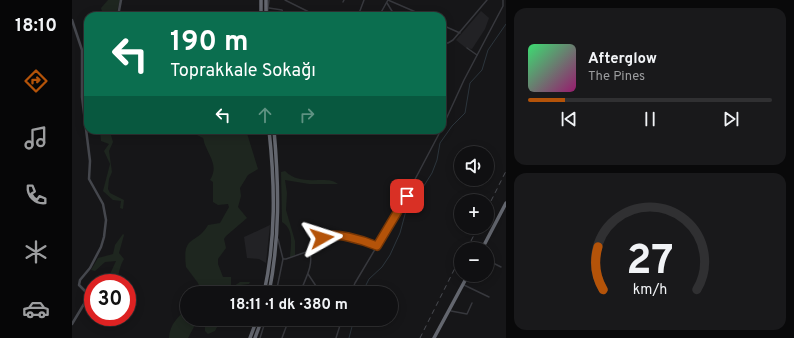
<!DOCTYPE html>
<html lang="tr">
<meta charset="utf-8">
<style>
body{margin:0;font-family:Overpass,sans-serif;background:#19191b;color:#f1f3f6;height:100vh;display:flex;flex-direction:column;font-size:15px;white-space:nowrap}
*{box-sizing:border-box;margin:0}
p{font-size:13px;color:#9c9d9f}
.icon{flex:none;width:22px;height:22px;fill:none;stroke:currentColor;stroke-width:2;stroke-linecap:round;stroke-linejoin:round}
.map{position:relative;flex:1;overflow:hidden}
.sheet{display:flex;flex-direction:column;gap:8px;padding:8px;background:#09090a;width:288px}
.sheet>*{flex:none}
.guide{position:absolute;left:12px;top:12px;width:362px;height:122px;border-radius:12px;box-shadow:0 2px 10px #0003,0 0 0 1px #303032;background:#0b6e4f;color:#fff;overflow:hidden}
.tools{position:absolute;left:382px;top:146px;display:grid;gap:8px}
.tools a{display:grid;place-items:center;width:40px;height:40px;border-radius:50%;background:#101012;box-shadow:0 2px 10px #0003,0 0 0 1px #303032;font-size:20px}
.speed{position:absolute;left:12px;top:274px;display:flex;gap:8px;font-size:20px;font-weight:700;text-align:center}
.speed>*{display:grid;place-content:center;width:52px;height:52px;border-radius:50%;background:#101012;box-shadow:0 2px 10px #0003,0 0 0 1px #303032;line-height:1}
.speed .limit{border:6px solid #d22;background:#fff;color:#111}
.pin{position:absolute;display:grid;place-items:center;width:34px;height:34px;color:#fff;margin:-17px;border-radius:8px;box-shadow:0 2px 6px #0006}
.me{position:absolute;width:44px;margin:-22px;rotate:84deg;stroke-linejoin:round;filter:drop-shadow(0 0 3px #0008)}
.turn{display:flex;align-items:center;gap:14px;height:84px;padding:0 20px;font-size:18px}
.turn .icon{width:52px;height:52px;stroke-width:2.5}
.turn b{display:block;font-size:28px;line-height:34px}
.lanes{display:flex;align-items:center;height:38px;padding:0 20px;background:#0003;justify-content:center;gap:20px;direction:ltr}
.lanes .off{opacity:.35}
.sheet .widget{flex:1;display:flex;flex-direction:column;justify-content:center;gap:6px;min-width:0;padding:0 14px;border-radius:12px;background:#19191b}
.sheet .dial{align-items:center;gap:0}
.dial svg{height:104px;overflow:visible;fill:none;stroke:#303032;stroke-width:7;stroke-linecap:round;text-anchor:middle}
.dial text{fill:#f1f3f6;stroke:none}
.song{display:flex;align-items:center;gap:12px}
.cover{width:48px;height:48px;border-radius:6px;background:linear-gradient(135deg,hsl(140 70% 55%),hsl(320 70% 35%))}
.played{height:4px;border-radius:2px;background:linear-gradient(90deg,#b45309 15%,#303032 15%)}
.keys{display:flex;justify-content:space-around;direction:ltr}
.trip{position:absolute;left:108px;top:286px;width:218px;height:40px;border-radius:20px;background:#101012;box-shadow:0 2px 10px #0003,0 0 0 1px #303032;font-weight:700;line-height:40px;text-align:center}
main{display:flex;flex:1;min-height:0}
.tabs{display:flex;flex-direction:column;width:72px;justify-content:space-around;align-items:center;background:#060607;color:#9c9d9f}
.tabs .icon{width:28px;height:28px}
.tabs .on{color:#b45309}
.tabs b{font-size:18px;color:#f1f3f6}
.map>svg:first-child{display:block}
</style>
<main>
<nav class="tabs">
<b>18:10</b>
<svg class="icon on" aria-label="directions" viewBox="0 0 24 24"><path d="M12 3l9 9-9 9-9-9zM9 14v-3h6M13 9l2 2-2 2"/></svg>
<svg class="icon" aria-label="music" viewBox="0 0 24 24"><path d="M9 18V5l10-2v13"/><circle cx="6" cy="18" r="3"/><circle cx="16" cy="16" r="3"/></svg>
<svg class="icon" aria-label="phone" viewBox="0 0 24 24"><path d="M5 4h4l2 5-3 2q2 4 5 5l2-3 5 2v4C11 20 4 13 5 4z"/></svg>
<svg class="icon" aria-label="climate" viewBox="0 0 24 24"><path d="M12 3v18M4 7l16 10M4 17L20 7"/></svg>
<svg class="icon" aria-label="car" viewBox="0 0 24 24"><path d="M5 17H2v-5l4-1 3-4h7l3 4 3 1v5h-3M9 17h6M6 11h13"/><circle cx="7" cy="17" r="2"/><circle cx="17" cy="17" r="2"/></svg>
</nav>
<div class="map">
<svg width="434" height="338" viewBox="0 0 434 338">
<rect width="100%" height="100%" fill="#161618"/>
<g fill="#222225">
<polygon points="409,11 417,18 413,29 400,49 394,48 384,40"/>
<polygon points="198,225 194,263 187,259 175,258 172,237"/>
</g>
<g fill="#1e261f">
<polygon points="36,0 48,0 44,16 31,16 29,8"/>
<polygon points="28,130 42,130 39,135 41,142 37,151 40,172 37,179 36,189 38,193 52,200 51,209 48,208 49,201 41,200 31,191 38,164 32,151 37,144 29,141"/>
<path d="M115,130H174L186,169L176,175L168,188L169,196L166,207L175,218L154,236L152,239L154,248L146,259V264L151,277H159V288L168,282H178L177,284L169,285L170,293H130L126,283L114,267C110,233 124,246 136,225L148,223L157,207L156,204L146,205L141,202V182L138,180C146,167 139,159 134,147C132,144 132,140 131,138Z"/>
<path d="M213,171C230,188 255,174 266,184H237L213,180L215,193L214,210L223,241V255L218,257C219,245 222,229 210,222L209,172Z"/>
<path d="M51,234L52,235L47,253L52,259C47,267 47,275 44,283H34L44,261L33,262L23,271L19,270L26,258L41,254L43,245Z"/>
<path d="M115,308V319H149L143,331L136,334L133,331V324L127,322L123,325L116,338H97C98,323 106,318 115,308Z"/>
</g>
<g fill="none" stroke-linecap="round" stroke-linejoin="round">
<g stroke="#2c353c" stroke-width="1">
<polyline points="290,293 297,279 310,267 318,255 328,233 335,207 348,192 360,173 365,160 368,143 380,126 393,113 398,83 410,70 416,50 434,24"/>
<polyline points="277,338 282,319"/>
</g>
<g stroke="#37383d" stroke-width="1.5">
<polyline points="213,0 245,16"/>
<polyline points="316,0 353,16"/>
<polyline points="271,2 272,0"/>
<polyline points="315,3 323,16"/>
<polyline points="197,8 210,10 212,16"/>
<polyline points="195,16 197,0"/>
<polyline points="286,16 292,0"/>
<polyline points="307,16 316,0"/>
<polyline points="370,25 388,33"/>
<polyline points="370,43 376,43 381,40 415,0"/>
<polyline points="395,48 405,55"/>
<polyline points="370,128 392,80 431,6 431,0"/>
<polyline points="206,239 211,259 214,259 237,251 251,237 257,235 295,242 305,246"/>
<polyline points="415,260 429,267"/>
<polyline points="236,274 244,286 256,293"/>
<polyline points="392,285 417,297"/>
<polyline points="204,293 211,259"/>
<path d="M228,293C232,281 243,264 237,251"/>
<polyline points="279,293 283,283 330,204 369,130"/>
<polyline points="379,311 395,314 400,303"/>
<polyline points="188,338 194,319"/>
<polyline points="210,338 217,319"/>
<polyline points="264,338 270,319"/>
</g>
<g stroke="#45474d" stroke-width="2.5">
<polyline points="46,16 49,0"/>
<polyline points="0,20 10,50 10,97 18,161 17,179 31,204 34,220 32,237 29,247 18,268 8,280 7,285 14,292 15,299 0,324"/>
</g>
<g stroke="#63666e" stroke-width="3.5">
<polyline points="194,0 194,16"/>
<polyline points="189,16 189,0"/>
<polyline points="410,249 434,203"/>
<path d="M192,293C204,238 203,185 197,130"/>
<path d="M197,293C208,237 207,187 202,130"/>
<polyline points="178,338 185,319"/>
<polyline points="183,338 190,319"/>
<polyline points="362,338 396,275"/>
</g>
<g stroke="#4a4c52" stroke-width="1" stroke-dasharray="5 4" stroke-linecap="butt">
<polyline points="415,209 434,171"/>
<polyline points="395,249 406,227"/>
<polyline points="348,338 389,256"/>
</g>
</g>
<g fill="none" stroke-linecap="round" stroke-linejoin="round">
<defs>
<path id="route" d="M250,238C260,230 293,241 305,246L335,196"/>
</defs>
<use href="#route" stroke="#753606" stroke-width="10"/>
<use href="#route" stroke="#b45309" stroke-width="7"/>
</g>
</svg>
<div class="tools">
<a><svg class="icon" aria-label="sound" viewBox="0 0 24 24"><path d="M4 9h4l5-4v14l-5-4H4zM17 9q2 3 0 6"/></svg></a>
<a>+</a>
<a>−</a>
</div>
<div class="speed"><div class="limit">30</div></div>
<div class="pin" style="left:335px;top:196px;background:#d93025"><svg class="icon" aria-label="arrive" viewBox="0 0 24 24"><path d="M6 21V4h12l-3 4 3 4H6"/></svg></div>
<svg class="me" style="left:250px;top:238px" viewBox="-20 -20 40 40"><path d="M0-17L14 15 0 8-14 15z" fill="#b45309" stroke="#fff" stroke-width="4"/></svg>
<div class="trip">18:11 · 1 dk · 380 m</div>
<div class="guide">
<div class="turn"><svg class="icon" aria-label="left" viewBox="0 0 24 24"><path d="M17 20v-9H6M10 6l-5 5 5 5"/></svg><div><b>190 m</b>Toprakkale Sokağı</div></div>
<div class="lanes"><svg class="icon" aria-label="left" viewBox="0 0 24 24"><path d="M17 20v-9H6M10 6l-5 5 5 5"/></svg><svg class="icon off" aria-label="ahead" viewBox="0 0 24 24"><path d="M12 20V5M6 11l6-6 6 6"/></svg><svg class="icon off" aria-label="right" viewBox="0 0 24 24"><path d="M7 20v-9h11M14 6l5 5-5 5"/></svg></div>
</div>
</div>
<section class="sheet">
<div class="widget">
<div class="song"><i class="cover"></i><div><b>Afterglow</b><p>The Pines</p></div></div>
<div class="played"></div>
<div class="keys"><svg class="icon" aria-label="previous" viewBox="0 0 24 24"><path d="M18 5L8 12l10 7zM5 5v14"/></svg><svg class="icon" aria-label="pause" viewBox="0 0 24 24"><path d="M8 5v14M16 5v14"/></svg><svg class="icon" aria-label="next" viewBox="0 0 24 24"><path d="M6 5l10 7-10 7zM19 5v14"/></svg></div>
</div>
<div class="widget dial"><svg viewBox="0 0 100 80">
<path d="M14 69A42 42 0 1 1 86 69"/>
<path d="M14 69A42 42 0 0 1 10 36" stroke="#b45309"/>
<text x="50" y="56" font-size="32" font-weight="700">27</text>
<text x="50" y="72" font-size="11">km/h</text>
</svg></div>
</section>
</main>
